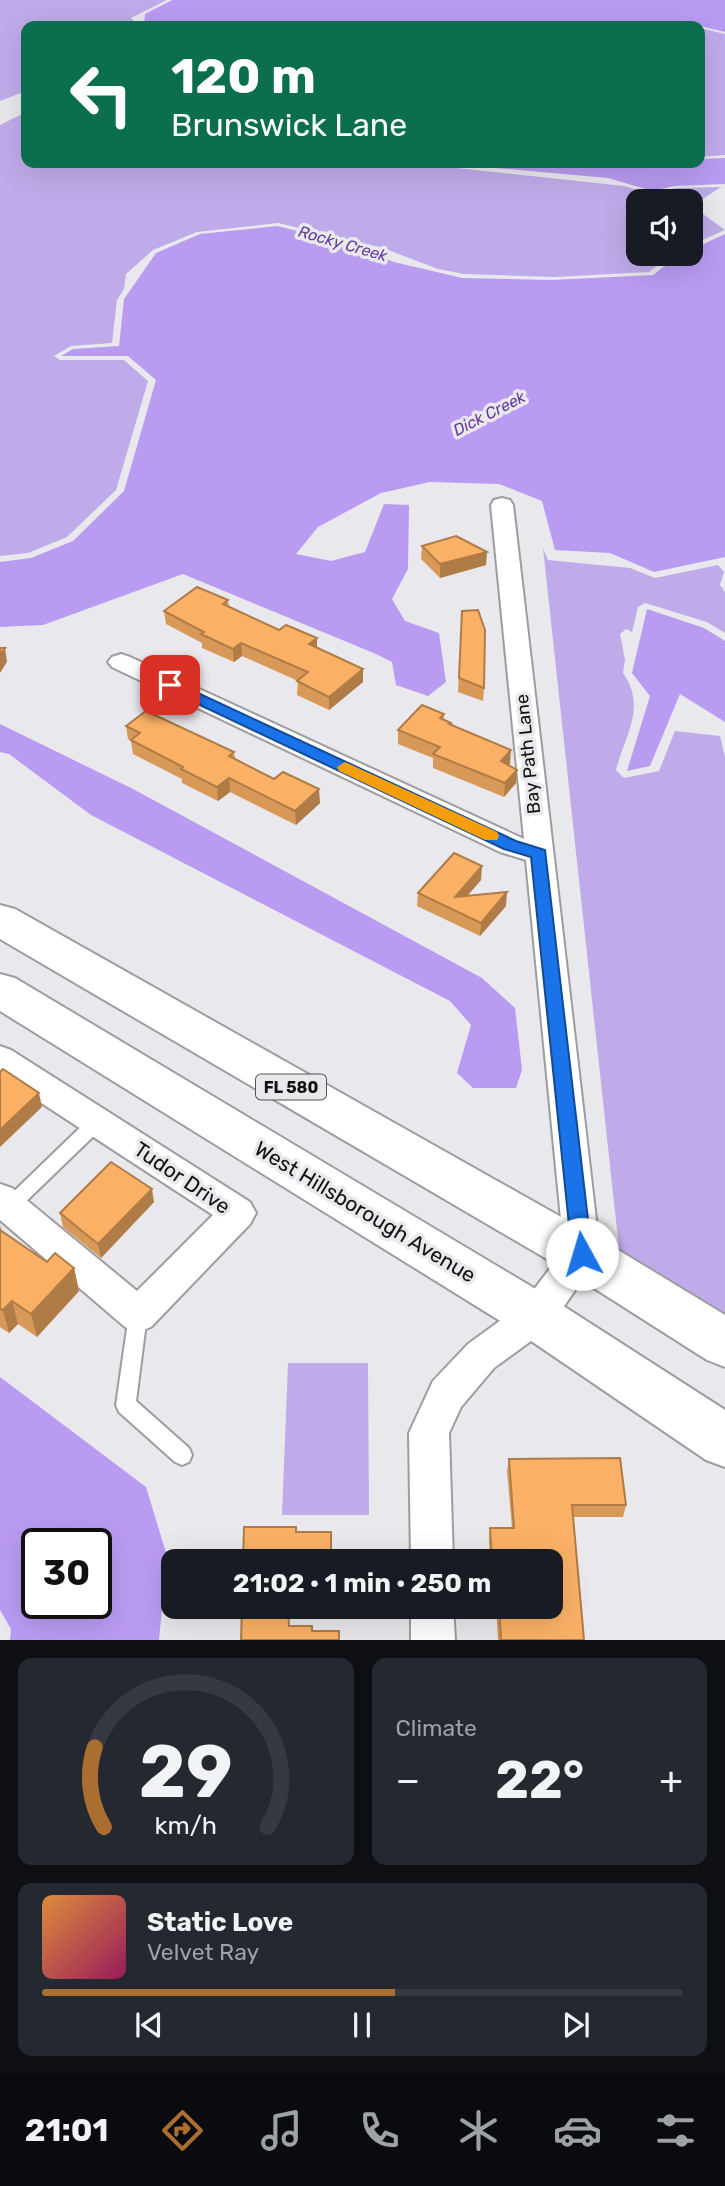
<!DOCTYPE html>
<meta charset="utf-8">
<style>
body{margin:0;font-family:Rubik,sans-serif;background:#242831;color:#f1f3f6;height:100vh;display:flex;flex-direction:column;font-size:26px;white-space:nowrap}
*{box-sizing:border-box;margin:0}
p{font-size:23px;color:#9ea1a6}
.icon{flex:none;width:38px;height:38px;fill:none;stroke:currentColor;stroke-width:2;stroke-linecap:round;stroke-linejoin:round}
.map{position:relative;height:1640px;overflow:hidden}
.drawer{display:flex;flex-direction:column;gap:18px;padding:18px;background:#0d0f14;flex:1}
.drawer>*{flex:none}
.banner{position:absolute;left:21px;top:21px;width:684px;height:147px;border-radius:14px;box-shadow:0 7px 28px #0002;background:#0b6e4f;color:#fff;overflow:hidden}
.controls{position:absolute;left:626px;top:189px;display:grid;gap:14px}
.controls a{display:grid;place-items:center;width:77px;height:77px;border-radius:14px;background:#171b24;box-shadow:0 7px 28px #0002;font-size:35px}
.speed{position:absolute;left:21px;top:1528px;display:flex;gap:14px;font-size:35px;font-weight:700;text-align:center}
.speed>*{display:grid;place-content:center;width:91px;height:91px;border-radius:50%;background:#171b24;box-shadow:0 7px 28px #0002;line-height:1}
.speed .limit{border:4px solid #111;border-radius:10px;background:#fff;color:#111}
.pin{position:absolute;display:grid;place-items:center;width:60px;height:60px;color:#fff;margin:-30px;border-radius:14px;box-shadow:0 4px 10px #0006}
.me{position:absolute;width:77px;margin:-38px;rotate:354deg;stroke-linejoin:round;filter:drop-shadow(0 0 5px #0008)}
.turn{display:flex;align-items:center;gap:24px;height:147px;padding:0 35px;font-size:32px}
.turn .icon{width:91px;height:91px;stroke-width:2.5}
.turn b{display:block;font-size:49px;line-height:60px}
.big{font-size:52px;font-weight:700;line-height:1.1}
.drawer .tile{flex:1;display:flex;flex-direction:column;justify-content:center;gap:10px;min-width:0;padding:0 24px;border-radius:14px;background:#242831}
.drawer .dial{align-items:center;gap:0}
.dial svg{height:182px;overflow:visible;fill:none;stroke:#363941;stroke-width:7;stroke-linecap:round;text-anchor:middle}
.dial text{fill:#f1f3f6;stroke:none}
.song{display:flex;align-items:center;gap:21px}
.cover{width:84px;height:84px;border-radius:10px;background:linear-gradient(135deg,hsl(30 70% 55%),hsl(330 70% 35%))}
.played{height:7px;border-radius:4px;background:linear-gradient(90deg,#aa6f30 55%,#363941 55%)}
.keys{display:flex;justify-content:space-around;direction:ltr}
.heat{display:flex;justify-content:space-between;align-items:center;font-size:38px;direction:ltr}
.drawer .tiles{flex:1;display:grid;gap:18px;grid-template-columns:1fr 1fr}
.tile:last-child{grid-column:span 2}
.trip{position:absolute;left:161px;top:1549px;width:402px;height:70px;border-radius:14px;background:#171b24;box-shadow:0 7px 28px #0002;font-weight:700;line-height:70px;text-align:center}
.tabs{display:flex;height:112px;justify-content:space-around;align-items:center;background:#090b0e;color:#9ea1a6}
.tabs .icon{width:49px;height:49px}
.tabs .current{color:#aa6f30}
.tabs b{font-size:32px;color:#f1f3f6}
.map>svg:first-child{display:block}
</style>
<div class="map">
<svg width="725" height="1640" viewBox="0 0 725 1640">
<rect width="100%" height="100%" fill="#e9e8ec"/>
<g fill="#c0abea">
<polygon points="0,0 167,0 131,18 139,26 26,26 26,91 0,101"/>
<polygon points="700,28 725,34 725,155 700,157"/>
<polygon points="26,112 26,163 409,163 624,186 653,194 676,188 721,187 692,206 725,230 691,245 691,201 639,201 639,254 672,254 649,272 556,277 464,274 438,269 383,248 278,223 197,232 153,250 126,274 124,289 117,300 112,343 71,346 54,356 60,360 124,360 148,381 116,490 67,537 28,553 0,556 0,125"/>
<path d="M543,548L548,560L630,568L655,578L718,565L724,572L720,585L725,592V633L707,622L645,603L638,607L632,632L626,629L620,634L625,660L623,673C647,707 625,735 616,770L624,778L659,771L675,731L720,736L725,757V1318L620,1258Z"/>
<polygon points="288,1363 368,1363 369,1515 282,1515"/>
</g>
<g fill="#ba9bf2" fill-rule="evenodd">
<polygon points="172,0 725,0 725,32 696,25 144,25 145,14"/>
<polygon points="725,158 725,184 674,186 652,191 608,178 439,163 700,163 700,159"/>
<polygon points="277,226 351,244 394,262 462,278 552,280 653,275 678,256 691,254 691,250 725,234 725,557 654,572 610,553 555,550 542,501 499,484 430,482 381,493 318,527 296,554 331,561 365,552 384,504 409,505 408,569 392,599 405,621 439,633 446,682 428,696 396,685 392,662 376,654 183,574 43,625 0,627 0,562 31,558 73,541 124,491 156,380 128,356 61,356 73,349 119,346 124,299 156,253 200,234"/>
<polygon points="647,609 704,628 725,641 725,722 680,694 650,766 627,771 650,696 632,673"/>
<polygon points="0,724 133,789 482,978 515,1008 522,1070 516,1088 473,1088 457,1073 471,1025 450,1001 91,815 9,754 0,752"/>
<path d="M0,1377L146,1487L167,1556L159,1640H10L11,1629L0,1610ZM37,1544H96V1603H37Z"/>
</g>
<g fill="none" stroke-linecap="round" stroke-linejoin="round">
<defs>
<g id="service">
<polygon points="97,1115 103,1117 105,1122 103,1127 15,1212 9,1215 3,1212 0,1207 3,1202 91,1117"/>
<polygon points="138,1307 145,1309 147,1315 136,1401 189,1448 192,1455 189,1462 182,1465 175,1462 119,1412 116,1405 129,1315 131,1309"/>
</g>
<g id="minor">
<polygon points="502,498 510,500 513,505 600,1254 549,1328 494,1368 461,1407 449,1433 453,1561 411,1561 409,1433 433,1381 468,1344 523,1304 564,1250 526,860 500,852 112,667 108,662 112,657 121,654 130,657 524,839 491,505 494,500"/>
<polygon points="0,1046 11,1050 250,1202 256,1213 250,1224 151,1327 138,1332 125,1327 0,1220 0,1184 12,1188 137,1291 213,1215 0,1076"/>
<polygon points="411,1606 453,1606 455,1640 411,1640"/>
</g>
<g id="primary">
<polygon points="0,905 15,909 600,1239 725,1315 725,1367 707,1360 564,1269 0,939"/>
<polygon points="0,974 15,978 554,1300 725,1410 725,1467 706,1460 518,1332 0,1011"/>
</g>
</defs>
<use href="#service" stroke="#9d9c9f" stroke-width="4"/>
<use href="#minor" stroke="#9d9c9f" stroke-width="4"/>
<use href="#primary" stroke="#9d9c9f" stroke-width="4"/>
<use href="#service" fill="#fff" fill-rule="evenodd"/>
<use href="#minor" fill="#fff" fill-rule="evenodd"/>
<use href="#primary" fill="#fff" fill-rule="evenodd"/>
</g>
<g fill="#d79858">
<polygon points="422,546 486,565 440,578 421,559"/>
<polygon points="228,600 229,607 317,648 363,682 329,710 297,695 298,681 242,656 234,662 202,648 202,643 166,624 164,611"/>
<polygon points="462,611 484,688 483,701 458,692"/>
<polygon points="444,714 444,720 510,764 509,765 516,783 504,797 433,768 433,758 398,744 398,730"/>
<polygon points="126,726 234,752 235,759 320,803 296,825 230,792 218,801 182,783 182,779 133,754 131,741 128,739"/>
<polygon points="481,880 467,896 506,906 480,936 417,906 418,893"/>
<polygon points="154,1202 101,1258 63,1227 60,1213"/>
<polygon points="0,1225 2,1231 47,1262 74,1268 79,1291 37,1337 18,1324 9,1333 0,1327"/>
<polygon points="509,1459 626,1505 623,1517 573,1517 584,1640 498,1640 496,1606 551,1606 551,1561 490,1561 489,1540 490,1528 512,1528 507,1471"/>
</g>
<g fill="#af7c47">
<polygon points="487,552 486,565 440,578 440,564"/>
<polygon points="317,638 317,652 309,644"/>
<polygon points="241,643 242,656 234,662 233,649"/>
<polygon points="5,648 7,662 0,673 0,655"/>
<polygon points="363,669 363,682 329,710 329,697"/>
<polygon points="511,750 510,764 500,775 501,761"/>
<polygon points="517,770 516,783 504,797 505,783"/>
<polygon points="229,778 230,792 218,801 217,787"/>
<polygon points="319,789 320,803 296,825 295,811"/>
<polygon points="482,866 481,880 454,911 455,897"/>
<polygon points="507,892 506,906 480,936 481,923"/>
<polygon points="39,1093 42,1107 0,1147 0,1130"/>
<polygon points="152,1189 154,1202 101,1258 98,1244"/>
<polygon points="74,1268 79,1291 37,1337 31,1314"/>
<polygon points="12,1301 18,1324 9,1333 3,1310"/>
</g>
<g fill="#fab166" stroke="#af7c47" stroke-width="2">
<polygon points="456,536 487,552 440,564 422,546"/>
<polygon points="197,587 228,600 223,604 279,630 286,625 317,638 309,644 363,669 329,697 297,681 308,672 241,643 233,649 201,634 204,632 164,611"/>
<polygon points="478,610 485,630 484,688 459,678 462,611"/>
<polygon points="0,648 5,648 0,655"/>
<polygon points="422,705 444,714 440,718 451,723 449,724 511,750 501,761 517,770 505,783 433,754 440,747 398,730"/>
<polygon points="146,711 234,752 229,756 274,779 283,772 319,789 295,811 229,778 217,787 181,769 183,767 131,740 140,733 126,726"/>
<polygon points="454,853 482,866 455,897 507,892 481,923 418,893"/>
<polygon points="3,1069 39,1093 0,1130 0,1072"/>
<polygon points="111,1162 152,1189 98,1244 60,1213"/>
<polygon points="0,1230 47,1262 55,1253 74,1268 31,1314 12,1301 3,1310 0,1309"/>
<polygon points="620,1458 626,1505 572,1505 584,1640 501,1640 499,1606 551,1606 551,1561 492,1561 490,1528 514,1528 509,1459"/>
<polygon points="244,1527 296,1527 296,1532 331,1532 331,1561 243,1561"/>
<polygon points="242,1606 288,1606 289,1626 312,1626 312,1631 339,1631 339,1640 241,1640"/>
</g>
<polygon fill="#1a73e8" stroke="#114b97" stroke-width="2" points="170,680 516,841 545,850 592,1254 589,1260 582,1263 575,1260 572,1254 531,857 504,849 164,688 162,685 164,681"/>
<polygon fill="#f59e0b" points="345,762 497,832 499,836 497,840 485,840 339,771 337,767"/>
<g text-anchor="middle" stroke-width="7" stroke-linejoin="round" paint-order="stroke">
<g font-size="16" font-style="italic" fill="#643a9e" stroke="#e9e8ec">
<text transform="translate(343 243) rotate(16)" y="6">Rocky Creek</text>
<text transform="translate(489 413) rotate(-27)" y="6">Dick Creek</text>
</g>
<rect fill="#e9e8ec" stroke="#525254" stroke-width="2" x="256" y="1074.5" width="70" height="25" rx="5"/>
<g font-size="16" font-weight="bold" fill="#121213">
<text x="291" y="1093">FL 580</text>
</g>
<g font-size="18" fill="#121213" stroke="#e9e8ec">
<text transform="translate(528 754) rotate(-96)" y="6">Bay Path Lane</text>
</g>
<g font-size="21" fill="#121213" stroke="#e9e8ec">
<text transform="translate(182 1178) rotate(34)" y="7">Tudor Drive</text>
<text transform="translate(365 1212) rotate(31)" y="7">West Hillsborough Avenue</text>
</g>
</g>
</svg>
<div class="controls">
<a><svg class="icon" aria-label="sound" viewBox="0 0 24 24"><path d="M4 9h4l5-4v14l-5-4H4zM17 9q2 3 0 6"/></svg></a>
</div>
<div class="speed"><div class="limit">30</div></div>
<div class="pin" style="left:170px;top:685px;background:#d93025"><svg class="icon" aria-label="arrive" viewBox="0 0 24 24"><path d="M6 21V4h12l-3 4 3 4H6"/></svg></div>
<svg class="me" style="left:582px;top:1254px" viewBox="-20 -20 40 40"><circle r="19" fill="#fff"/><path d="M0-13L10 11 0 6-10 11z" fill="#1a73e8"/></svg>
<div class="trip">21:02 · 1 min · 250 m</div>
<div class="banner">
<div class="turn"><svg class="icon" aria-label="left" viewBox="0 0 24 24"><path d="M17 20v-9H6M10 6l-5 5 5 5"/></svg><div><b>120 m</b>Brunswick Lane</div></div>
</div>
</div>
<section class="drawer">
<div class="tiles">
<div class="tile dial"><svg viewBox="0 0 100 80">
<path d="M14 69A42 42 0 1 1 86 69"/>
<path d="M14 69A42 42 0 0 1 10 34" stroke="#aa6f30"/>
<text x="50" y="56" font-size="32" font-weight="700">29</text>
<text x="50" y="72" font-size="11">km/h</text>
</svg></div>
<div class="tile"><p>Climate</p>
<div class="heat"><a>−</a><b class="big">22°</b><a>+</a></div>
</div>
<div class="tile">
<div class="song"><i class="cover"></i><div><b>Static Love</b><p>Velvet Ray</p></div></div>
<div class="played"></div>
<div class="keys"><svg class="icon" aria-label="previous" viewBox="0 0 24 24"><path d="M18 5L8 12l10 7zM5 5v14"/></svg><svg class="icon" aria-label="pause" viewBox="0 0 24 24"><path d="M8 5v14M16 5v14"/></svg><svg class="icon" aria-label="next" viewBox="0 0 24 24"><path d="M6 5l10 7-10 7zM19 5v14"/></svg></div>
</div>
</div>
</section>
<nav class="tabs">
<b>21:01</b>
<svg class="icon current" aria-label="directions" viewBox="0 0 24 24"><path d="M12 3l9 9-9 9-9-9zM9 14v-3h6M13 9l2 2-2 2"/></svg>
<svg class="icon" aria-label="music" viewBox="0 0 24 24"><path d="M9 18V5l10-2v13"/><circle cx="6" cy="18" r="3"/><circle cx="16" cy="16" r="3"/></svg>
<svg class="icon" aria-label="phone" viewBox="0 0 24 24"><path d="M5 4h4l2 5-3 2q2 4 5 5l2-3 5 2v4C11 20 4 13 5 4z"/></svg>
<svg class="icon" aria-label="climate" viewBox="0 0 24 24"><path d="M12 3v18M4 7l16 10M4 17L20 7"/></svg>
<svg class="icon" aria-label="car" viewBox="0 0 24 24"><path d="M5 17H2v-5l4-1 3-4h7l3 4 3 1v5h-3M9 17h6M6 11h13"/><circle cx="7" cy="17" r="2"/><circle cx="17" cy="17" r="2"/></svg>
<svg class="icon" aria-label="filters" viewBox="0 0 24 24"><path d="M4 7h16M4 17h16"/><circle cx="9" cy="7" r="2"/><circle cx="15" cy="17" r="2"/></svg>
</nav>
